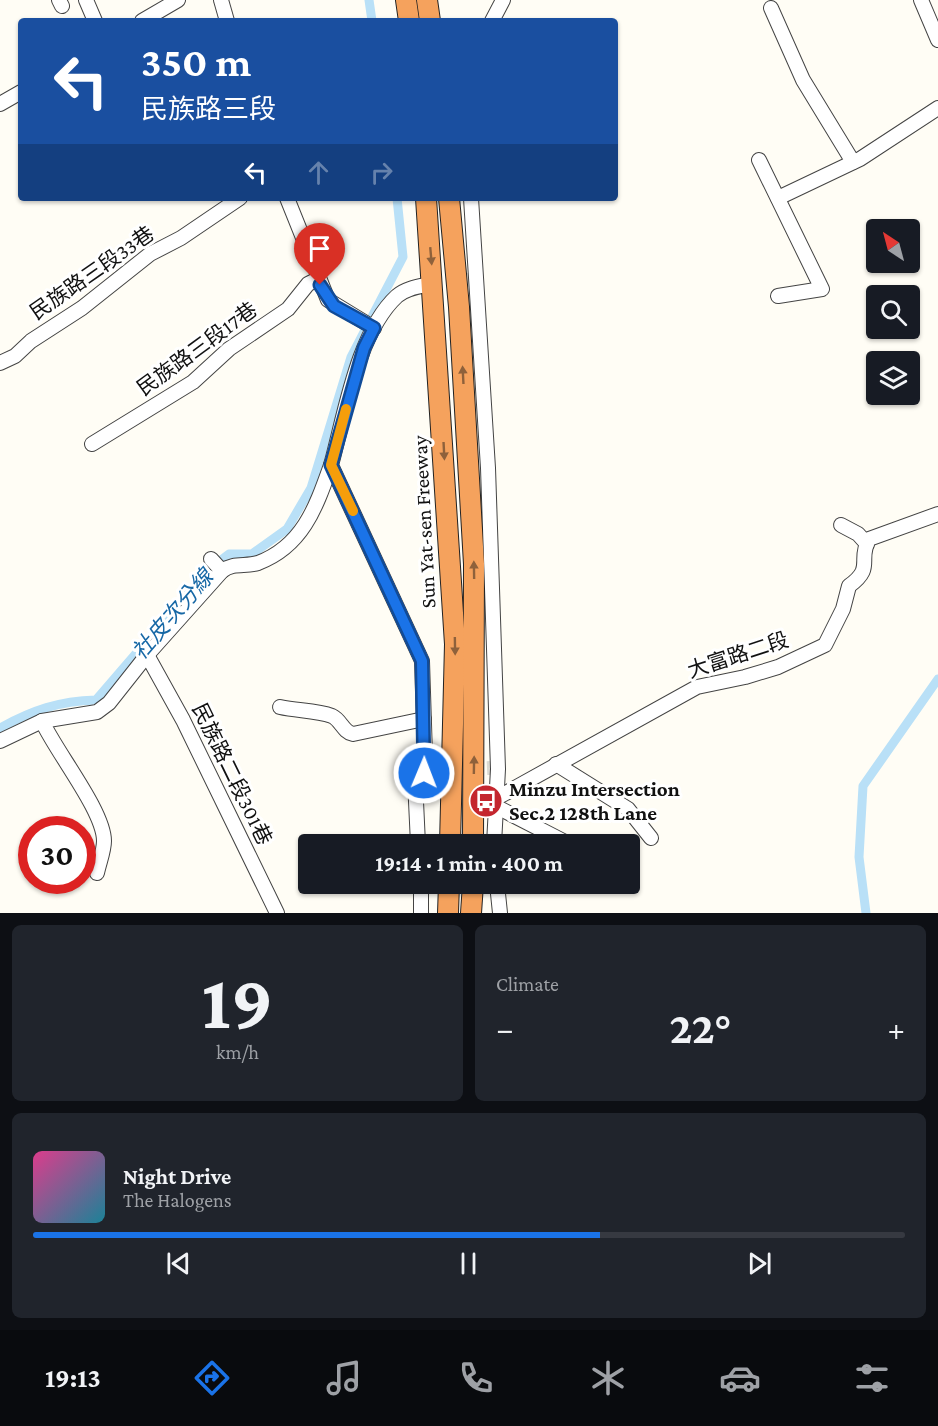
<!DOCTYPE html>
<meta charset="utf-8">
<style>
body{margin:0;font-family:"Crimson Pro","Noto Sans TC",serif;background:#20242c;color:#f1f3f6;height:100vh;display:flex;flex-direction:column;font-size:22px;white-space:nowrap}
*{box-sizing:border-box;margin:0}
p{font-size:20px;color:#9ea1a6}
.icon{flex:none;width:33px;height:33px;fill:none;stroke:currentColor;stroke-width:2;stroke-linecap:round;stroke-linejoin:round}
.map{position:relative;height:913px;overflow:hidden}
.sheet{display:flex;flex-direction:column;gap:12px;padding:12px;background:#0d0f14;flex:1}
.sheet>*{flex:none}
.guide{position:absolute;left:18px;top:18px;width:600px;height:183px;border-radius:6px;box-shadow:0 2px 4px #0004;background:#1a4fa0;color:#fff;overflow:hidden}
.needle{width:39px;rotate:324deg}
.controls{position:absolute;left:866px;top:219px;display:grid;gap:12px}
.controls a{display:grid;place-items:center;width:54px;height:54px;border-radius:6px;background:#171b24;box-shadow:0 2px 4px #0004;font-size:30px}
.speed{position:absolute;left:18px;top:816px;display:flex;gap:12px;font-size:30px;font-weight:700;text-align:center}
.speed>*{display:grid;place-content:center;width:78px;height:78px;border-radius:50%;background:#171b24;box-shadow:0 2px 4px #0004;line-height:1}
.speed .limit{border:9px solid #d22;background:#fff;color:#111}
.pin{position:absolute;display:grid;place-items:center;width:51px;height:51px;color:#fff;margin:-62px -26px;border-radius:50% 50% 50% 0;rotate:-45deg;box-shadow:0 0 6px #0007}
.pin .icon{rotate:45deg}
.me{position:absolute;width:66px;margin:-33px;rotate:1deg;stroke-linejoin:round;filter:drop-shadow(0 0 4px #0008)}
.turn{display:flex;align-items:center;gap:21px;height:126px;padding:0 24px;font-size:27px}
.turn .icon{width:78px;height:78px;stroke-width:2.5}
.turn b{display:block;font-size:42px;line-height:51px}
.lanes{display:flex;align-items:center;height:57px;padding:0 24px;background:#0003;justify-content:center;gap:30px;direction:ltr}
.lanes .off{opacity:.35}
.big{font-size:45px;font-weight:700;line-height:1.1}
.sheet .card{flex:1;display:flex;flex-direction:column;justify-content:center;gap:9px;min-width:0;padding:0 21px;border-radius:9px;background:#20242c}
.sheet .dial{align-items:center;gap:0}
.dial b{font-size:78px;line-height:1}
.song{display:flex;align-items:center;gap:18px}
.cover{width:72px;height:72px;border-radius:9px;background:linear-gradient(135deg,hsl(330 70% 55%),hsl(190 70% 35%))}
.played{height:6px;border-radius:3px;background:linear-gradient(90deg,#1a73e8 65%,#363941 65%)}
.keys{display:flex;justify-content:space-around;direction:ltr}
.heat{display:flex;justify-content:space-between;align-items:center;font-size:33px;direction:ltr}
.sheet .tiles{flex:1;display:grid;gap:12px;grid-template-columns:1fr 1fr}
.card:last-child{grid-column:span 2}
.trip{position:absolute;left:298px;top:834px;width:342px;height:60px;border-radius:6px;background:#171b24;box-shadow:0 2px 4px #0004;font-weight:700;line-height:60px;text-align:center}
.tab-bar{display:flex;height:96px;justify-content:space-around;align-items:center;background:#090b0e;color:#9ea1a6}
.tab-bar .icon{width:42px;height:42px}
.tab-bar .selected{color:#1a73e8}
.tab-bar b{font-size:27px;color:#f1f3f6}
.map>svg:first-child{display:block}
</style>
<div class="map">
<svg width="938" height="913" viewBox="0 0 938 913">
<rect width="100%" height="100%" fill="#fffdf5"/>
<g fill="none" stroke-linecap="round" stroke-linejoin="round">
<g stroke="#b9e0f7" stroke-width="9">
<polyline points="369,0 372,21"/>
<path d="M0,728C33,710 59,701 96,700L208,570L229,554H252L287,529L311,488L351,357L403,257L397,198"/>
<polyline points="866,913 859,857 863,786 938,679"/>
</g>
<g stroke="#dbdad3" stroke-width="14" stroke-dasharray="14 7" stroke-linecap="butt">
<polyline points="426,285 476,279"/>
<polyline points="466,769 490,768"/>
</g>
<defs>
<g id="minor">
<polyline points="59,0 62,6"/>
<polyline points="86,0 95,21"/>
<polyline points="221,0 227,21"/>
<polyline points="921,0 938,40"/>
<polyline points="771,8 803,80 853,162"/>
<polyline points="142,21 178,0"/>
<polyline points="492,21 503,0"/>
<polyline points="0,104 21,92"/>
<polyline points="759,160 822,289 778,296"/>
<polyline points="287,198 328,300 374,328"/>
<polyline points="471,198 488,468 498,769 494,844"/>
<polyline points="778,198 860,159 938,108"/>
<path d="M426,285C416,287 405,289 397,296C357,333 345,415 331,465L422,661L425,755L430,762L443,769"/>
<polyline points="0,363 15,356 31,341 82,308 150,254 181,238 240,198"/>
<polyline points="92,444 193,382 229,349 288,309 308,284 318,279"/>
<polyline points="841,525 858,534 867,544"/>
<polyline points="211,559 222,571"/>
<polyline points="147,655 183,720 277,913"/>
<path d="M280,707C297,711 316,710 332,716C341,720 343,732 353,734L424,719"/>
<path d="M42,721C56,752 104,811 104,841C104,851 99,863 97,873"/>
<path d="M0,741L42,721L97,712L109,703L147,655L222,571C234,562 245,567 258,563C303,546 316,507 331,465"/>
<polyline points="556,764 628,809 651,838"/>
<path d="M495,799L697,687L745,677L778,667L825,645L843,609L849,586C875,567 857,561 869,539L938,514"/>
<polyline points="495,806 569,844"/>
<polyline points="418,844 415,780 424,773 443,769"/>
<polyline points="497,884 500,913"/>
<polyline points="421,913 421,884"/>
</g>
<g id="highway">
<polyline points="406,0 409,21"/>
<polyline points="427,0 430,21"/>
<polyline points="426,198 455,644 450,844"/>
<polyline points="449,198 459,307 474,564 473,844"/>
<polyline points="448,913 449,884"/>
<polyline points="471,913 473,884"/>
</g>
</defs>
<use href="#minor" stroke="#444" stroke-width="16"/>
<use href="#highway" stroke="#222" stroke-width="22"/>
<use href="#minor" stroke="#fff" stroke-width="14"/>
<use href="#highway" stroke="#f5a25d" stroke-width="20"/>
</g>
<defs><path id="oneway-solid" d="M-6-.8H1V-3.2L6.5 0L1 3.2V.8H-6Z" transform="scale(1.5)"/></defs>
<g fill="#8e613b">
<use href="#oneway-solid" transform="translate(431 256) rotate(85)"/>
<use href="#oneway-solid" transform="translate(463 375) rotate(-93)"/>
<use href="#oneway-solid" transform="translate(444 451) rotate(87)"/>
<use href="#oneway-solid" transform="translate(474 570) rotate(-91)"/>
<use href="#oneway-solid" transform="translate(455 646) rotate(89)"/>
<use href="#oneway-solid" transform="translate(474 765) rotate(-89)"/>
</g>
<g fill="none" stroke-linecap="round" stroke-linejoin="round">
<defs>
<polyline id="route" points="320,285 334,306 374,328 364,348 331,465 422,661 424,773"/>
</defs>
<use href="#route" stroke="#114b97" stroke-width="15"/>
<use href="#route" stroke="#1a73e8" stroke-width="10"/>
<polyline stroke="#f59e0b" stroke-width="10" points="346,409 331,465 353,511"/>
</g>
<defs>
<symbol id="bus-disc" viewBox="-11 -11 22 22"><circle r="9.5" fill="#c4262e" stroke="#fff"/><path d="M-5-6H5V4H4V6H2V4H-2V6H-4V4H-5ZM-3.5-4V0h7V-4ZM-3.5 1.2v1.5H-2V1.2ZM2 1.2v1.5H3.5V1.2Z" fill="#fff"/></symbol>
</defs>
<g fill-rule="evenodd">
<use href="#bus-disc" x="467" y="782" width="38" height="38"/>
</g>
<g text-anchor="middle" stroke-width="6" stroke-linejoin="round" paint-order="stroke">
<g font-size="21" fill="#111" stroke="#fff">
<text transform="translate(92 273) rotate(-35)" y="7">民族路三段33巷</text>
<text transform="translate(197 349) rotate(-36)" y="7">民族路三段17巷</text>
<text transform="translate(424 522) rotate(-93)" y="7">Sun Yat-sen Freeway</text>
<text transform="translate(738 655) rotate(-18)" y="7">大富路二段</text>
<text transform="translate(232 774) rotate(64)" y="7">民族路二段301巷</text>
</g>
<g font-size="21" font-weight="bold" fill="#111" stroke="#fff" text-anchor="start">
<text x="509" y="796">Minzu Intersection<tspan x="509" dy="24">Sec.2 128th Lane</tspan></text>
</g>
<g font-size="22" font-style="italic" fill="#1768a6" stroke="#fff">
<text transform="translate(172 614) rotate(-49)" y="8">社皮次分線</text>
</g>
</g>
</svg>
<div class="controls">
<a><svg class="needle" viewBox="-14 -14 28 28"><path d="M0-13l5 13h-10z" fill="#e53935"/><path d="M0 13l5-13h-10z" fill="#9ea1a6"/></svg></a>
<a><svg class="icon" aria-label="search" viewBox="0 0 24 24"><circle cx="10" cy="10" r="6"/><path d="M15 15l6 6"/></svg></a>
<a><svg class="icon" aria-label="layers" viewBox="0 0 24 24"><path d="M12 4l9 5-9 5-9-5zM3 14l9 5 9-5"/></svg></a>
</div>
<div class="speed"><div class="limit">30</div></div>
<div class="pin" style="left:320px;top:285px;background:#d93025"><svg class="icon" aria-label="arrive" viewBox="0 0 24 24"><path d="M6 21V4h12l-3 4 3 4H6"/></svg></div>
<svg class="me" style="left:424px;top:773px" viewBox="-20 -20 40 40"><circle r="17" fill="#1a73e8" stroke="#fff" stroke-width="3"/><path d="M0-11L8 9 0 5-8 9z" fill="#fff"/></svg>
<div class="trip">19:14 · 1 min · 400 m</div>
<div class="guide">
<div class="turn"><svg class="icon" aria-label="left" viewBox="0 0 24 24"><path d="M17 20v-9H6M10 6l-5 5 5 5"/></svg><div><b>350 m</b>民族路三段</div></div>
<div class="lanes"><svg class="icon" aria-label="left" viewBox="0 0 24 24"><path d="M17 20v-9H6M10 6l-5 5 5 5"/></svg><svg class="icon off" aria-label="ahead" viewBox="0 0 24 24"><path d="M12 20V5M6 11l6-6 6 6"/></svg><svg class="icon off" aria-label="right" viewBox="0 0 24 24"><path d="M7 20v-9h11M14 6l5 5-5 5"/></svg></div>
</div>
</div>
<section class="sheet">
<div class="tiles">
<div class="card dial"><b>19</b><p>km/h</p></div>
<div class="card"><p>Climate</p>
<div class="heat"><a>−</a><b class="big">22°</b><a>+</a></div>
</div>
<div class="card">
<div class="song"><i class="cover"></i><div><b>Night Drive</b><p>The Halogens</p></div></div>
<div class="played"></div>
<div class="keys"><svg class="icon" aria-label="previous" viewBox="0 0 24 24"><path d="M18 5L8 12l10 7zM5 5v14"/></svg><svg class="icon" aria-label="pause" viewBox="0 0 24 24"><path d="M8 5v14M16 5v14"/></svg><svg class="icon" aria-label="next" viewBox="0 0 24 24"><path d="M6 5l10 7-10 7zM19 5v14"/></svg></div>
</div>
</div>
</section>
<nav class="tab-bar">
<b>19:13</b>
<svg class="icon selected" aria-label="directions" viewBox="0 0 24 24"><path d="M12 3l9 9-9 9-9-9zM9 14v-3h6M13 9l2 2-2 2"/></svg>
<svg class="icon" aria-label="music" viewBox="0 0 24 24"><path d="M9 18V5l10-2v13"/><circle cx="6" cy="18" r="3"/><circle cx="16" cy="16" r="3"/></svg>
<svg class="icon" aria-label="phone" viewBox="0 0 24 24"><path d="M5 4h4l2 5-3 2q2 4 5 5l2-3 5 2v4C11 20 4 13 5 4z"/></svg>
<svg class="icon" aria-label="climate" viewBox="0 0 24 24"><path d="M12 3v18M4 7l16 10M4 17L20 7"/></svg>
<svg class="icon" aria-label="car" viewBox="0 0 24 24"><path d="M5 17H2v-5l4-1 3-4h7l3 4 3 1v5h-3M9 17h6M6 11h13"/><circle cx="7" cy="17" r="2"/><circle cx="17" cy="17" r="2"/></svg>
<svg class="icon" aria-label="filters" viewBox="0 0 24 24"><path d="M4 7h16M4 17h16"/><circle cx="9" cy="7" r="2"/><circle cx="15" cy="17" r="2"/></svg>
</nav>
